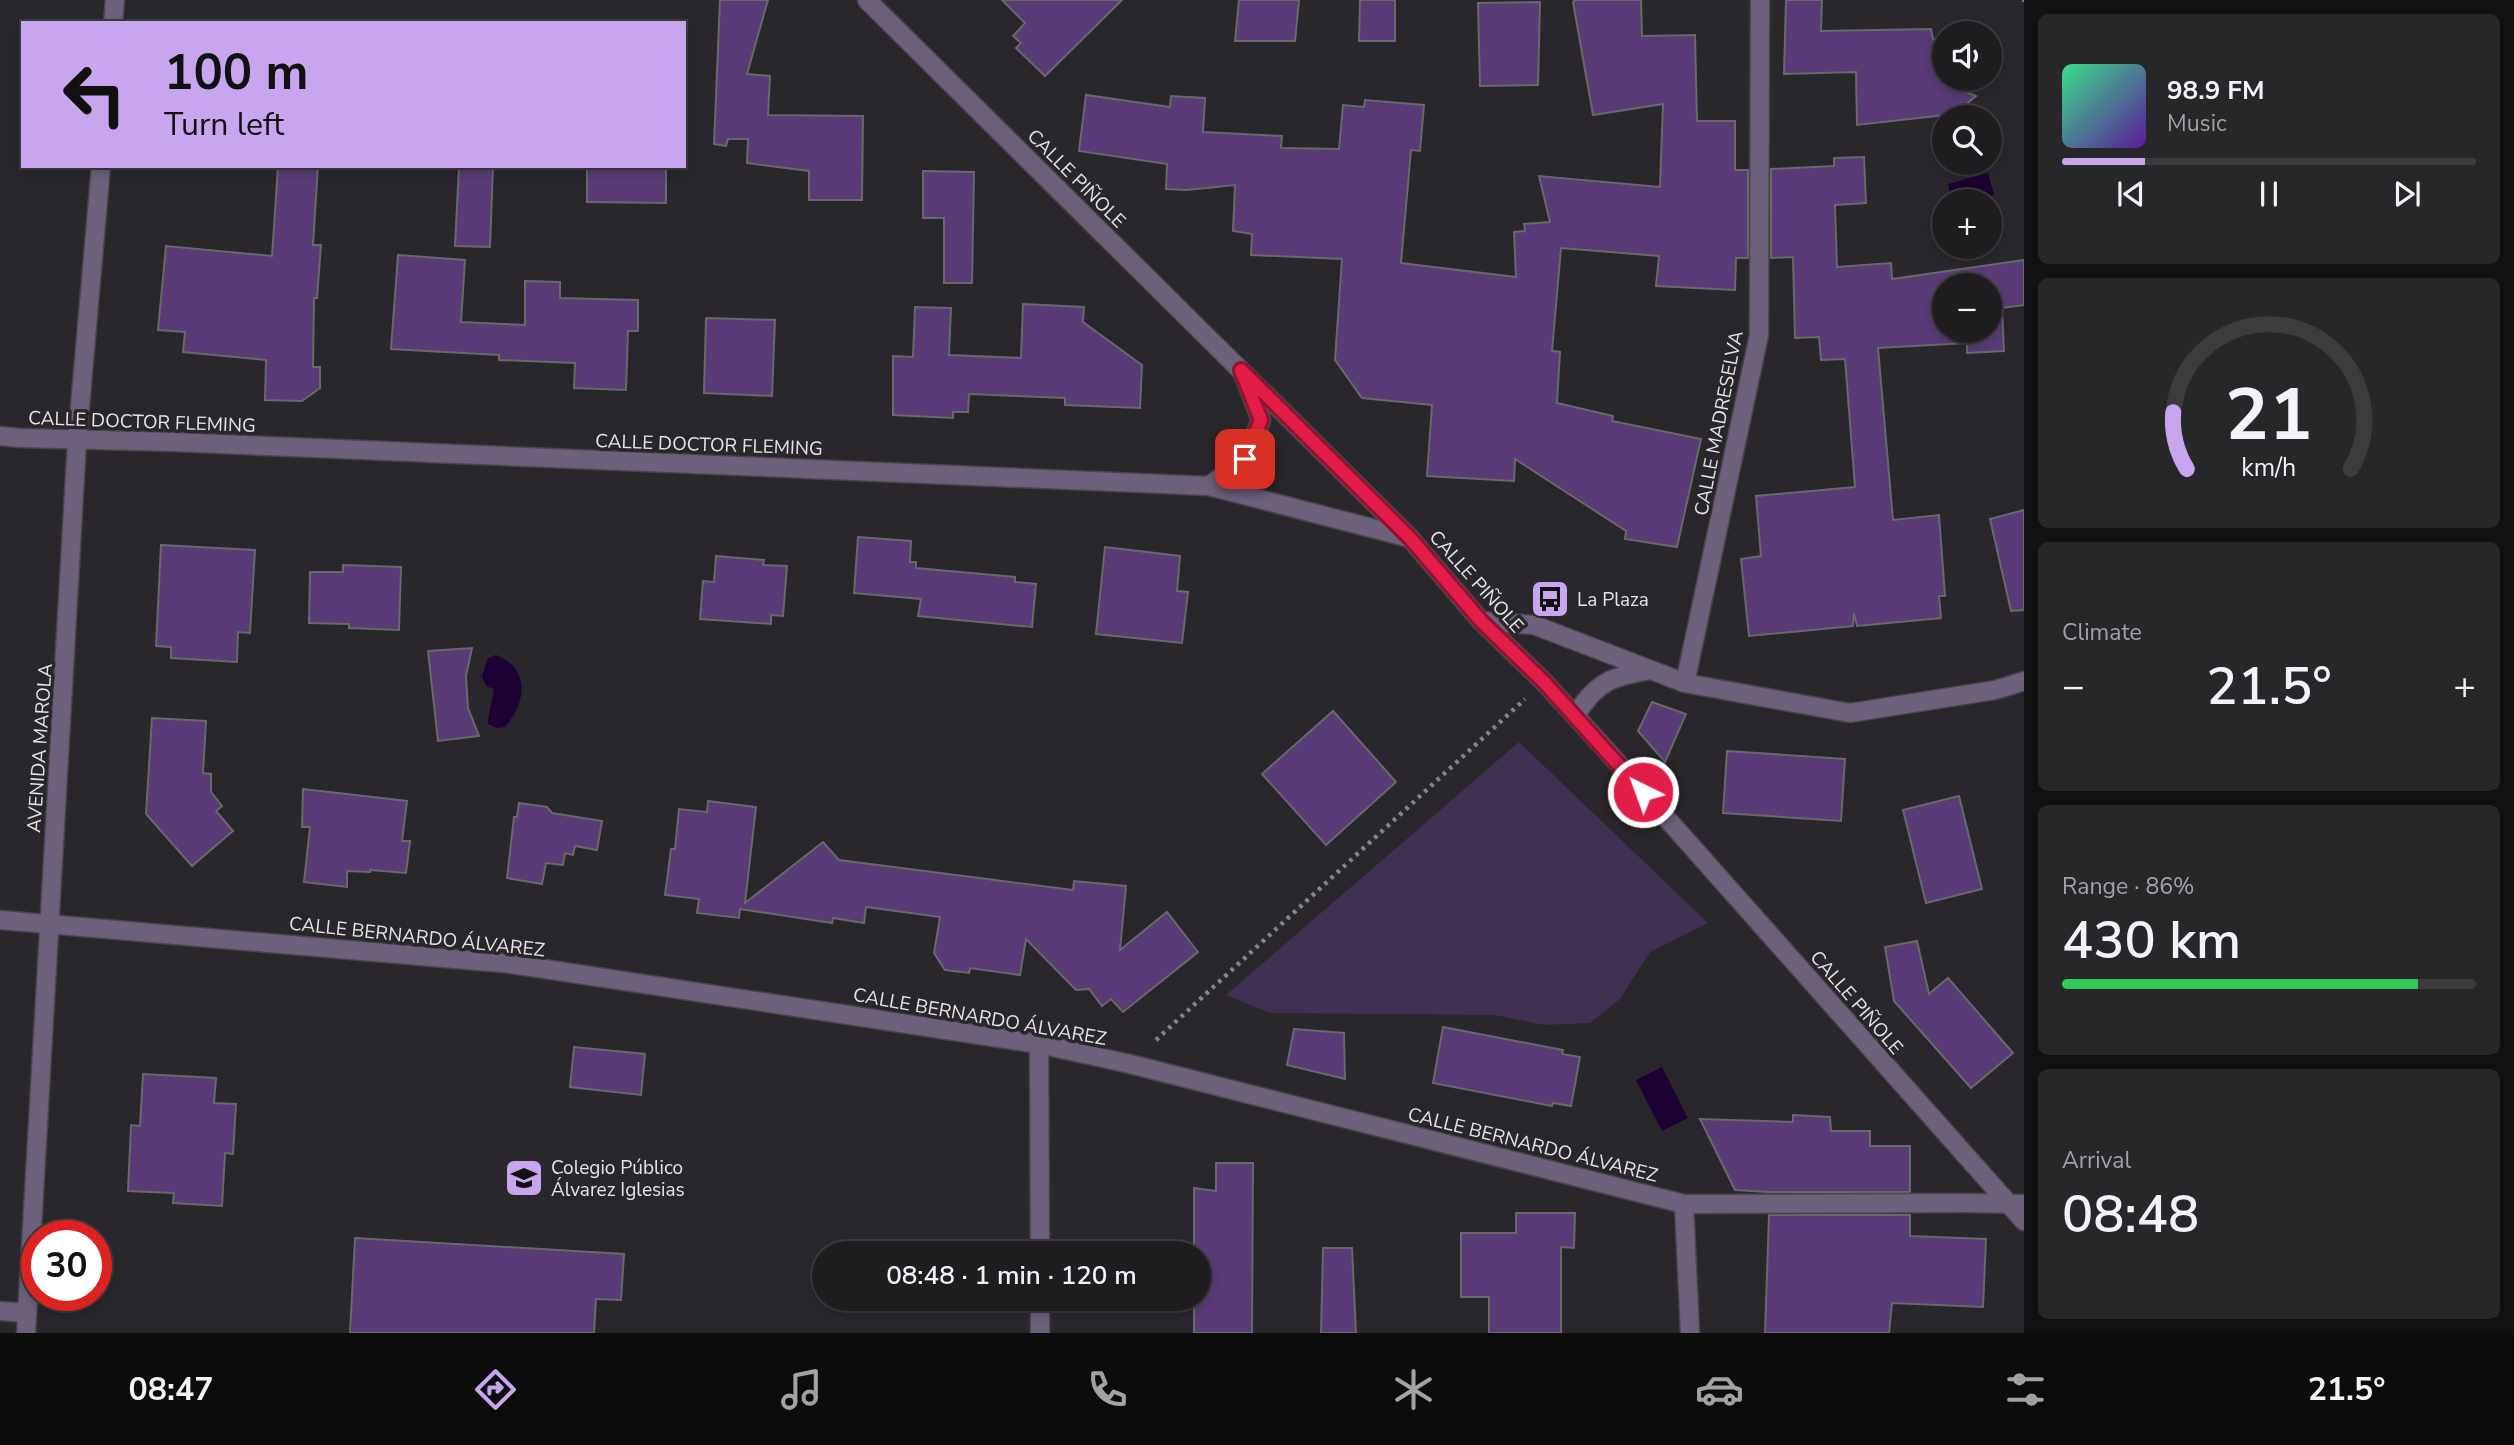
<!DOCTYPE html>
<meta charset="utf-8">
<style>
body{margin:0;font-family:"Nunito Sans",sans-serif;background:#272629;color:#f1f3f6;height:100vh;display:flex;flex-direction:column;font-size:26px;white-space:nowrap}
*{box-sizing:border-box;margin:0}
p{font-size:23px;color:#a1a2a5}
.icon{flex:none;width:38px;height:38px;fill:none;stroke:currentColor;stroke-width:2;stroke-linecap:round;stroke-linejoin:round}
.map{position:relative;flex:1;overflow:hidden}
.sheet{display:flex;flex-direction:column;gap:14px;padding:14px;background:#111012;width:490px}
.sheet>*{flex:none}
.banner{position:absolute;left:21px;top:21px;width:665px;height:147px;border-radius:0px;box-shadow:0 4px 10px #0003,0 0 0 2px #3c3b3e;background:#c7a6ef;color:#111;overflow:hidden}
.buttons{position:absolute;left:1932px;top:21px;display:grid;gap:14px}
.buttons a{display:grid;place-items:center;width:70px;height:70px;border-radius:50%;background:#1f1d20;box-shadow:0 4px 10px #0003,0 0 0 2px #3c3b3e;font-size:35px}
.speed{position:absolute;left:21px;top:1220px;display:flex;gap:14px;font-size:35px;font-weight:700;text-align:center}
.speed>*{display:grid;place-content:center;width:91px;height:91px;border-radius:50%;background:#1f1d20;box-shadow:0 4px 10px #0003,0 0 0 2px #3c3b3e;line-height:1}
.speed .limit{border:10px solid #d22;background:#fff;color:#111}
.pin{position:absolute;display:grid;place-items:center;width:60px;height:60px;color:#fff;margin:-30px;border-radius:14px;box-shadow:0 4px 10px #0006}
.me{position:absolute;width:77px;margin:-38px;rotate:318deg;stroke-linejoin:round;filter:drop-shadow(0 0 5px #0008)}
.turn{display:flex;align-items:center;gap:24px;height:147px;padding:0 28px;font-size:32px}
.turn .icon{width:91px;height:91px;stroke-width:2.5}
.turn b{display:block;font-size:49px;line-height:60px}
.big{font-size:52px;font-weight:600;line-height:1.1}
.sheet .widget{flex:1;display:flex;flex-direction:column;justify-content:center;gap:10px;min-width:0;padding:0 24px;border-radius:10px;background:#272629}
.sheet .dial{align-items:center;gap:0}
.dial svg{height:182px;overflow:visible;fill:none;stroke:#3c3b3e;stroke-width:7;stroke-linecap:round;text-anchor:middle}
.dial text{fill:#f1f3f6;stroke:none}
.song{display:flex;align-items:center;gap:21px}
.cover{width:84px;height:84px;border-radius:10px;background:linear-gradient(135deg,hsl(150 70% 55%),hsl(270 70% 35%))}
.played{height:7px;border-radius:4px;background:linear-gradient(90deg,#c7a6ef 20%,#3c3b3e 20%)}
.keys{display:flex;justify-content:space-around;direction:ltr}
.heat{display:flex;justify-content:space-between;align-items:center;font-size:38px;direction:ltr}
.charge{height:10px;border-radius:5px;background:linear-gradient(90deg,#34c759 86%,#3c3b3e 0)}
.trip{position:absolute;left:812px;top:1241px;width:399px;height:70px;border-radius:35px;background:#1f1d20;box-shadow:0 4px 10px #0003,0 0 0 2px #3c3b3e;font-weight:600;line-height:70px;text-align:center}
.tabs{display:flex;height:112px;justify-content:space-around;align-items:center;background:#0c0c0d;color:#a1a2a5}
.tabs .icon{width:49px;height:49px}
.tabs .selected{color:#c7a6ef}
.tabs b{font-size:32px;color:#f1f3f6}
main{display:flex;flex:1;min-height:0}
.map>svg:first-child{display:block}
</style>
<main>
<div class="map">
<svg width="2024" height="1333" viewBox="0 0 2024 1333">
<rect width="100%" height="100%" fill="#29272b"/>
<polygon fill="#3f2f51" points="1519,742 1708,923 1650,952 1620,999 1590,1023 1544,1025 1495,1015 1270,1013 1226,995"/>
<g fill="#1d0034">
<polygon points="1988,173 1994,195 1973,201 1952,201 1948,184"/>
<path d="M496,655C531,669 526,703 505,727L497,728L488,724C488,711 493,702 494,689L486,686L482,676L488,658Z"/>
<polygon points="1662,1067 1688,1118 1662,1131 1636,1080"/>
</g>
<g fill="#583b77" stroke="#69686b" stroke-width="2" fill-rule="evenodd">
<polygon points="720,0 768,0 747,74 770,76 768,115 863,116 862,200 809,200 809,171 747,163 748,139 728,139 726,146 714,144"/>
<polygon points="1002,0 1122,0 1045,76 1016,48 1021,43 1013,36 1025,23"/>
<polygon points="1239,0 1299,0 1295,41 1235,41"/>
<polygon points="1360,0 1395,0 1395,41 1359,41"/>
<polygon points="1575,0 1641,0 1642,36 1695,35 1697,121 1735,121 1735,170 1748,170 1748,258 1736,258 1735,290 1656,286 1659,256 1561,248 1552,351 1560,352 1557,403 1613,416 1612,421 1701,439 1677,547 1625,539 1626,531 1515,459 1514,481 1427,476 1432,405 1362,398 1335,360 1342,259 1251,255 1252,234 1233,231 1235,185 1187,190 1166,189 1167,164 1079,151 1086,95 1170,107 1171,96 1205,98 1203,132 1282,136 1281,148 1339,149 1343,105 1364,107 1365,100 1424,105 1420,151 1411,150 1401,263 1516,277 1514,232 1525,231 1524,224 1550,222 1539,176 1660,187 1663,104 1593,115 1573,2"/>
<polygon points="1786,0 1822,0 1821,31 1931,29 1933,39 1944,38 1944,79 1958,79 1959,89 1976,96 1954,114 1857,125 1856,72 1784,74"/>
<polygon points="1540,2 1538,85 1480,86 1478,3"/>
<path d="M1864,157L1866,203L1835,205L1837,267L1891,263L1892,279L2024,260V305L2002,308L2004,351L1967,353V343L1878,348L1893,520L1939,515L1945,596H1939L1941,618L1857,626L1854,613L1853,626L1749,636L1741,559L1761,556L1756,496L1855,487L1845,359L1821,360L1819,337L1795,338L1793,257L1771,258V169L1834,166V158ZM1944,285H1990V331H1944Z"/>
<polygon points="278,166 318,166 313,245 321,245 317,298 314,298 313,367 320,367 320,388 302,401 265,400 266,360 183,352 185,332 158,330 166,246 272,256"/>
<polygon points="459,166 493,167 490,247 455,246"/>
<polygon points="587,166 666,166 666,203 587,202"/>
<polygon points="923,171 974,172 972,283 944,283 944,218 923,218"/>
<polygon points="398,255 465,260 461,322 525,325 525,281 560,282 560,298 638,300 638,331 628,331 626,390 574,388 575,363 499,360 499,355 391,349"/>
<polygon points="1023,304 1084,307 1083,322 1142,365 1140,408 1065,405 1065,398 969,394 968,412 953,412 953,418 893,415 893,356 913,357 915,307 951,308 949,355 1021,358"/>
<polygon points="706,318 775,320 772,396 704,393"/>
<polygon points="2024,510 2024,610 2011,611 1990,519"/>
<polygon points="858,537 911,541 910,562 916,562 916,568 1015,577 1015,582 1036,584 1032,627 918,616 921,599 854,593"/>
<polygon points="161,545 255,550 250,633 238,632 237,662 171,658 171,647 156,646"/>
<polygon points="1105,547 1180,556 1177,591 1188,592 1182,643 1096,634"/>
<polygon points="716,556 764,560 763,565 787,566 783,616 771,615 771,624 700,619 703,581 714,582"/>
<polygon points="343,565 401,567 399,630 349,628 349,624 309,623 310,572 343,572"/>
<polygon points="472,648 466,676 468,708 479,736 438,741 428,651"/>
<polygon points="1652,702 1686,714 1665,762 1638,731"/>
<polygon points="1333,711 1396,782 1326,845 1262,774"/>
<polygon points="152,718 206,721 203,773 211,774 211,792 222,806 216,811 233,831 192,866 146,814"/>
<polygon points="1727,751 1845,759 1841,821 1723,813"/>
<polygon points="303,789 407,801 402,841 410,841 406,873 370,870 370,872 347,871 347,887 304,882 310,827 302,827"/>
<polygon points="1959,796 1982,889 1926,903 1903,810"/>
<polygon points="708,801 756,807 745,903 823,842 839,860 1073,890 1074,881 1126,886 1120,950 1167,912 1198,952 1123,1012 1111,999 1102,1006 1089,989 1076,990 1026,939 1020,975 970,968 969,973 945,970 934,953 940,917 866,907 864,923 833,918 832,923 740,909 739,918 697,913 699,899 665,895 671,849 675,849 679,809 707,812"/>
<polygon points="519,803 547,807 552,813 602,821 597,850 575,846 573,855 565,853 563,865 546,863 542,884 507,878 514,817 517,817"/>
<polygon points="1917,941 1929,994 1948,978 2013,1053 1971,1088 1894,1001 1885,947"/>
<polygon points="1443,1027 1563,1050 1562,1054 1580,1057 1571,1106 1553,1103 1552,1106 1433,1083"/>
<polygon points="1294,1029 1344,1033 1345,1079 1287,1065"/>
<polygon points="574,1047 645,1054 641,1095 570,1087"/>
<polygon points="143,1074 216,1078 214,1103 236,1104 233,1154 225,1153 222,1206 173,1203 174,1193 128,1191 131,1125 140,1126"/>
<polygon points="1793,1115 1830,1117 1831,1131 1870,1131 1870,1146 1910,1146 1910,1192 1769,1192 1735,1190 1700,1119 1793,1122"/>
<polygon points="1216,1163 1253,1163 1252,1333 1194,1333 1194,1298 1199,1298 1199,1253 1194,1253 1194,1188 1216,1191"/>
<polygon points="1516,1213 1575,1213 1574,1248 1561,1247 1561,1333 1489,1333 1489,1297 1461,1297 1461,1233 1516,1233"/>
<polygon points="1769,1215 1910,1215 1910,1236 1986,1239 1983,1307 1892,1303 1889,1333 1765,1333"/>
<polygon points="355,1238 624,1254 621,1300 596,1299 594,1333 350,1333"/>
<polygon points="1323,1248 1352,1248 1356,1333 1321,1333"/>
</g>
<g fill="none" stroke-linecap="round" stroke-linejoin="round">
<defs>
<g id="minor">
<polyline points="867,0 1410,538 1481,621 1544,682 1607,751 2024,1221"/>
<polyline points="113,23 115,0"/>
<polyline points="0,436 21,438 174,442 1209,486 1410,538"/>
<polyline points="1209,486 1245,459 1261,420 1244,376"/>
<polyline points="1481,621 1534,625 1685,683 1850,713 1995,690 2024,681"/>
<polyline points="1685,683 1759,335 1760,0"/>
<path d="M1575,716C1597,681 1611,677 1651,670"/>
<polyline points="0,920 512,964 1039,1044 1130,1064 1684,1204 1966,1203 2024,1204"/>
<polyline points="1039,1044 1040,1253"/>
<polyline points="1684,1204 1690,1333"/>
<polyline points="1040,1298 1040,1333"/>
<polyline points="0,1311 27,1313"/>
<polyline points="26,1333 77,441 101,166"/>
</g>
</defs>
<use href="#minor" stroke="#474549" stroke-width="21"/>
<g stroke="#858487" stroke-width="4.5" stroke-dasharray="3.5 5" stroke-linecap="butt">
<polyline points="2023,0 2024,1"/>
<polyline points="1156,1040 1525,699"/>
</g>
<use href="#minor" stroke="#6c607b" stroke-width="18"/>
</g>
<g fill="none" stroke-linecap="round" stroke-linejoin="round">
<defs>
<polyline id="route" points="1245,459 1261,420 1241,370 1410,538 1481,621 1544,682 1643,792"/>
</defs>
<use href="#route" stroke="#92132f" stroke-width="18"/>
<use href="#route" stroke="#e11d48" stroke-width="12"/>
</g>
<defs>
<symbol id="bus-square" viewBox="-11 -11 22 22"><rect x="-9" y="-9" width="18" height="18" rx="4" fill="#c7a6ef" stroke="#29272b"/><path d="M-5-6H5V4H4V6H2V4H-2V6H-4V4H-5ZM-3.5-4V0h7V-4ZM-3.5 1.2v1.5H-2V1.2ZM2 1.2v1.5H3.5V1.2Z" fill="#111"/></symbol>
<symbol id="school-square" viewBox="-11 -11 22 22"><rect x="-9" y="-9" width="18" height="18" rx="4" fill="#c7a6ef" stroke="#29272b"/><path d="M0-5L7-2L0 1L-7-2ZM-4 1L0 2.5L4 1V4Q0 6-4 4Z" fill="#111"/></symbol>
</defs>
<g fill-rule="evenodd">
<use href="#bus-square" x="1528" y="577" width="44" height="44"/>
<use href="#school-square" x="502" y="1156" width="44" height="44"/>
</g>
<g text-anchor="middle" stroke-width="7" stroke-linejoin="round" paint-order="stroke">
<g font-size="19" fill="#e4e3e6" stroke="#29272b">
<text transform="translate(1077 178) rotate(45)" y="7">CALLE PIÑOLE</text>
<text transform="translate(142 421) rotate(2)" y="7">CALLE DOCTOR FLEMING</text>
<text transform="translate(1718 423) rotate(-79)" y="7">CALLE MADRESELVA</text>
<text transform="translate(709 444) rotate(2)" y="7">CALLE DOCTOR FLEMING</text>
<text transform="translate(1477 581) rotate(48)" y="7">CALLE PIÑOLE</text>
<text transform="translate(39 748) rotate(-86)" y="7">AVENIDA MAROLA</text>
<text transform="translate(417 936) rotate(6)" y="7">CALLE BERNARDO ÁLVAREZ</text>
<text transform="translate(1857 1002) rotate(49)" y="7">CALLE PIÑOLE</text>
<text transform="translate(980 1016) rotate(10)" y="7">CALLE BERNARDO ÁLVAREZ</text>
<text transform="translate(1533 1144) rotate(14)" y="7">CALLE BERNARDO ÁLVAREZ</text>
</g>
<g font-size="19" fill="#e4e3e6" stroke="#29272b" text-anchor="start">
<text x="1577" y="606">La Plaza</text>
<text x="551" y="1174">Colegio Público<tspan x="551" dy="22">Álvarez Iglesias</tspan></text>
</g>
</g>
</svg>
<div class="buttons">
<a><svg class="icon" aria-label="sound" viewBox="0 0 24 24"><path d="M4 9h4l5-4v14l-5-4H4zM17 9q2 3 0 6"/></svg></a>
<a><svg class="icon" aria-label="search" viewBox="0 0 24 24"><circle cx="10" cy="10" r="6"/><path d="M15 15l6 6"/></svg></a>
<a>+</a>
<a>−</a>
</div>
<div class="speed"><div class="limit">30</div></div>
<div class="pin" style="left:1245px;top:459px;background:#d93025"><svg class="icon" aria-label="arrive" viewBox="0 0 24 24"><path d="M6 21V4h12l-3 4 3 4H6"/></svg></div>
<svg class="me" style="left:1643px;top:792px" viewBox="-20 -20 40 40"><circle r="17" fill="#e11d48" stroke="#fff" stroke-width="3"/><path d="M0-11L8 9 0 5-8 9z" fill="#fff"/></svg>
<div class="trip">08:48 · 1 min · 120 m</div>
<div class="banner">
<div class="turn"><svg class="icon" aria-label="left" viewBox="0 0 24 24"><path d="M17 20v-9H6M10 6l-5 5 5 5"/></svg><div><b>100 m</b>Turn left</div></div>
</div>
</div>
<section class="sheet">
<div class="widget">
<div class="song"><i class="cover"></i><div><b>98.9 FM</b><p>Music</p></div></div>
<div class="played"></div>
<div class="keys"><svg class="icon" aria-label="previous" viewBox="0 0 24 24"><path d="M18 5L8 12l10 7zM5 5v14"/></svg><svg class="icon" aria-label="pause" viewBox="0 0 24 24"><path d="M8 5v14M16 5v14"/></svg><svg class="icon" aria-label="next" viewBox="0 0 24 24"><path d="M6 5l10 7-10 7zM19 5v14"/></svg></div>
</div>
<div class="widget dial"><svg viewBox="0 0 100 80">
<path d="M14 69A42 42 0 1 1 86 69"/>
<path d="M14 69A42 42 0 0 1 8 44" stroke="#c7a6ef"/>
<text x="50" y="56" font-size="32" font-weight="700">21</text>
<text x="50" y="72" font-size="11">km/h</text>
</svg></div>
<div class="widget"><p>Climate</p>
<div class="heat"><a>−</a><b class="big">21.5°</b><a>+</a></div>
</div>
<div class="widget"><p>Range · 86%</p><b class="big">430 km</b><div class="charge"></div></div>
<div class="widget"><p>Arrival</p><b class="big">08:48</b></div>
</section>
</main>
<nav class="tabs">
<b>08:47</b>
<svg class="icon selected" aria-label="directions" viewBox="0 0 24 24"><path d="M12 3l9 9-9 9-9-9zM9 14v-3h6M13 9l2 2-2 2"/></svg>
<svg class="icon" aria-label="music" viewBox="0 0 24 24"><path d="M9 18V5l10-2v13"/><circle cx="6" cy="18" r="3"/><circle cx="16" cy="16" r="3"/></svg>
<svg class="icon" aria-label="phone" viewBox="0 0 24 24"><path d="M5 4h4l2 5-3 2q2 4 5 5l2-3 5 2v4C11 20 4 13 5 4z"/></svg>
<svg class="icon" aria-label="climate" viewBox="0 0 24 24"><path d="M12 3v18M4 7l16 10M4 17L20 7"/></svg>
<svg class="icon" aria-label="car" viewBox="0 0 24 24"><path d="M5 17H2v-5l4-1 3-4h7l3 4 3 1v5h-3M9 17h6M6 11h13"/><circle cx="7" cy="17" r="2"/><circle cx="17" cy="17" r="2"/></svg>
<svg class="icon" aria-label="filters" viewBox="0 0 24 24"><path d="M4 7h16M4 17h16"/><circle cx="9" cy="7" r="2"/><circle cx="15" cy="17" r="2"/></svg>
<b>21.5°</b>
</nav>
